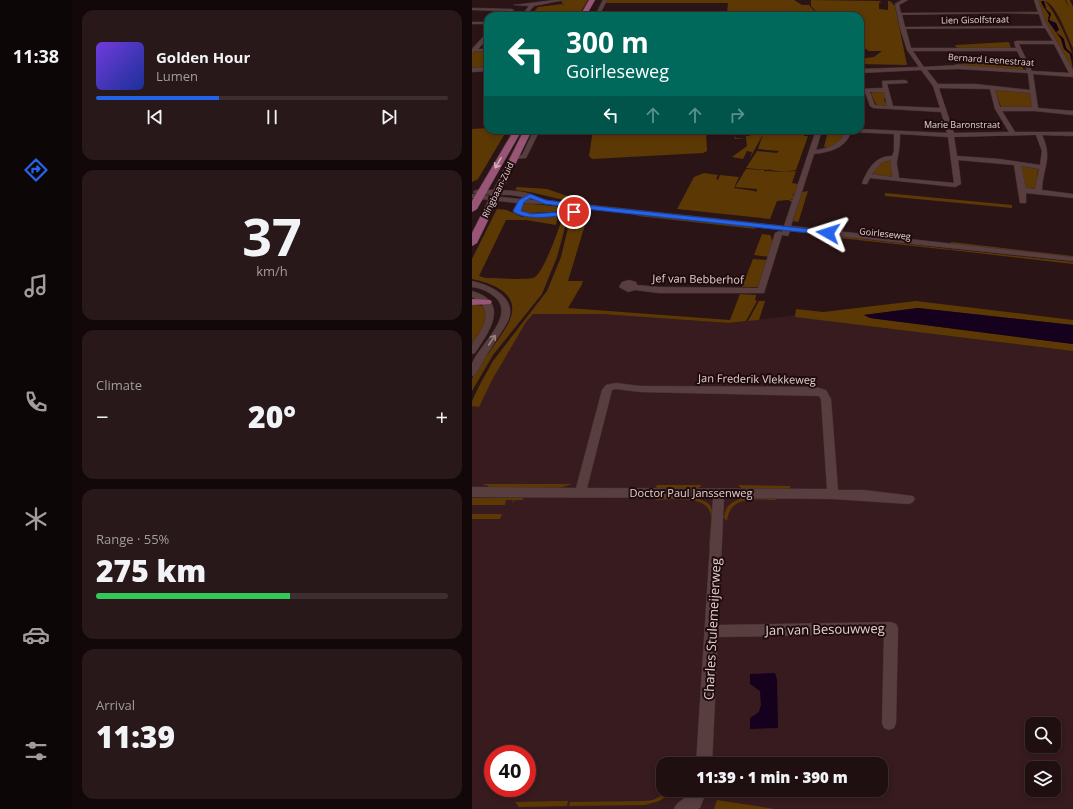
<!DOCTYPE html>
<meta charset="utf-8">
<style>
body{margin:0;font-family:"Open Sans",sans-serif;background:#281819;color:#f1f3f6;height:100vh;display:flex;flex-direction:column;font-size:15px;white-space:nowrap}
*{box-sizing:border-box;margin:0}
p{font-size:13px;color:#a29c9f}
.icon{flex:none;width:22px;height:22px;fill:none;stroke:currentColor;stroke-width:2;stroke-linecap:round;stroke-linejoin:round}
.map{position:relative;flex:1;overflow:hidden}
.panel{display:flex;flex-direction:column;gap:10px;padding:10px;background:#120809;width:400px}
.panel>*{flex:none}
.hud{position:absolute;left:12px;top:12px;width:380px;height:122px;border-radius:12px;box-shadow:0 2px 6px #0003,0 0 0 1px #3d2f30;background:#00695c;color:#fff;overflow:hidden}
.tools{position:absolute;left:553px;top:717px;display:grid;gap:8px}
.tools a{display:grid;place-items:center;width:36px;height:36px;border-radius:8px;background:#200f10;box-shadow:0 2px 6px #0003,0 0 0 1px #3d2f30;font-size:20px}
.speed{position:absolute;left:12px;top:745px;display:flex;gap:8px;font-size:20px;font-weight:700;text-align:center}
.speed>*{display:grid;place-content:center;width:52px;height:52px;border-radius:50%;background:#200f10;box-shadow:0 2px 6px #0003,0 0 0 1px #3d2f30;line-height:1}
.speed .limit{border:6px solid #d22;background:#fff;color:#111}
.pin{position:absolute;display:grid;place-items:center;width:34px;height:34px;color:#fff;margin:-17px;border:2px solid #fff;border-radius:50%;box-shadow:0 1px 4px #0007}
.me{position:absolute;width:44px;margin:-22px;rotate:276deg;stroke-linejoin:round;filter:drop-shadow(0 0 3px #0008)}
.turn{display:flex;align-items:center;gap:14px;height:84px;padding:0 16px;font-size:18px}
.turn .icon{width:52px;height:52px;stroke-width:2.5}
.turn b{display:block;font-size:28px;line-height:34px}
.lanes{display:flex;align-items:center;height:38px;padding:0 16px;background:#0003;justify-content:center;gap:20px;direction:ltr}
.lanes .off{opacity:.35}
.big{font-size:30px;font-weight:800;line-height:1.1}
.panel .tile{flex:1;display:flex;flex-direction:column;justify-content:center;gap:6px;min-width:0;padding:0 14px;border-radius:12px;background:#281819}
.panel .dial{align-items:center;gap:0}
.dial b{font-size:52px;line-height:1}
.song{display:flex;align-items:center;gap:12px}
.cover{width:48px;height:48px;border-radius:6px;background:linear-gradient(135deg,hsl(260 70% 55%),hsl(230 70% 35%))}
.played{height:4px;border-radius:2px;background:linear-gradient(90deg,#2563eb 35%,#3d2f30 35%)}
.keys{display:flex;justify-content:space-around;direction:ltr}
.heat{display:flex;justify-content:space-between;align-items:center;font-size:22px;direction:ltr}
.charge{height:6px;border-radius:3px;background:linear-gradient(90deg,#34c759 55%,#3d2f30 0)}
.trip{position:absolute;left:184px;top:757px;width:232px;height:40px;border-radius:12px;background:#200f10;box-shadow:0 2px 6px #0003,0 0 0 1px #3d2f30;font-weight:800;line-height:40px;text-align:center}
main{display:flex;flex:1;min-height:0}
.tab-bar{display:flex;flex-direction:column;width:72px;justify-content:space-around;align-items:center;background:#0d0606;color:#a29c9f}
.tab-bar .icon{width:28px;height:28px}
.tab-bar .current{color:#2563eb}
.tab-bar b{font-size:18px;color:#f1f3f6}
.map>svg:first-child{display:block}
</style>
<main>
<nav class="tab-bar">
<b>11:38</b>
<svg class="icon current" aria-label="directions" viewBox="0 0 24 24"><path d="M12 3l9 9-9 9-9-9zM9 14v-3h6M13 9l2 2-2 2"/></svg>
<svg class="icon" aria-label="music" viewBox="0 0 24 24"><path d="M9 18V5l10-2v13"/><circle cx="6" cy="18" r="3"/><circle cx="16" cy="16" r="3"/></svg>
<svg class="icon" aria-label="phone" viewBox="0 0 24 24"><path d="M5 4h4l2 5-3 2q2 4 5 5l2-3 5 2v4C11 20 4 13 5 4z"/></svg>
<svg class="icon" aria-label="climate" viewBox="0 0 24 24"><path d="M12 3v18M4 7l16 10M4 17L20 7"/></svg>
<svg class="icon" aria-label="car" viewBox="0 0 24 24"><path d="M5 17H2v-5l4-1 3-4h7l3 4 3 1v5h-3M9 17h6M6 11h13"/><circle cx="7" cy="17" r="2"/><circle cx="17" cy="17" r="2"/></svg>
<svg class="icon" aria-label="filters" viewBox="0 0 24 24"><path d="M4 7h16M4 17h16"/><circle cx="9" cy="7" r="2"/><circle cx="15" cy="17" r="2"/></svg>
</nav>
<section class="panel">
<div class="tile">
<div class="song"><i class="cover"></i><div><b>Golden Hour</b><p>Lumen</p></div></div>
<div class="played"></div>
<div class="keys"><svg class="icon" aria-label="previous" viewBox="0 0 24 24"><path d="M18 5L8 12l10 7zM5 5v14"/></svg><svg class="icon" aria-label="pause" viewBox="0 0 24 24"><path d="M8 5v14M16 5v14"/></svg><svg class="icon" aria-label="next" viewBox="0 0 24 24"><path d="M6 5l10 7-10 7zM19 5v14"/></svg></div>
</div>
<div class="tile dial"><b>37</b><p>km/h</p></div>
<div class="tile"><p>Climate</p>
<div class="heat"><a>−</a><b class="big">20°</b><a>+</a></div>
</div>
<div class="tile"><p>Range · 55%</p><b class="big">275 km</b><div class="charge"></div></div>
<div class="tile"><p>Arrival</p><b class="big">11:39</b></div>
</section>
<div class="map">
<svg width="601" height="809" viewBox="0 0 601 809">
<rect width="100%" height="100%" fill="#2a1416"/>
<path fill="#371b1e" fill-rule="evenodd" d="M60,313L130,314L257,323L325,315L601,348V809H0V406L8,386ZM560,724H582V746H560ZM21,754H55V788H21ZM191,764H409V790H191ZM560,768H582V790H560Z"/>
<g fill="#5c3904">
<polygon points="90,0 116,0 106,16 86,16 86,12 85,16 58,16 66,7 90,4 92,6 89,1"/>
<polygon points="135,0 322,0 330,5 337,5 344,13 344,16 340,16 340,12 255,12 256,3 134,3"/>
<polygon points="339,0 408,1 409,3 404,2 407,3 407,9 416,10 416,1 418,1 423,6 435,65 388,64 388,59 402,57 410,51 396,51 395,49 388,51 388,29 390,28 388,22 393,22 388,21 388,16 356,16 356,14 346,14 339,6"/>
<path d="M566,0H593L597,8L594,0H598L601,7V48C595,36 585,5 573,1C582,10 601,48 601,60L600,54L594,48L590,37L584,32L587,30L584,23L577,20L579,14L574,9L572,1L569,2L572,8L577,14L576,21L589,39L592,49L598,54L601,71L571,18Z"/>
<polygon points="537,42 539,48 487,48 484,47 483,45"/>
<polygon points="4,51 16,51 16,54 9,57 16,54 16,68 0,68 0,54"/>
<polygon points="509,63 550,65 552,71 484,65 483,64"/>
<polygon points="525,90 557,93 558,94 560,107 529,107 523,91"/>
<polygon points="411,91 414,94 412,100 415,105 413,107 405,106 399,94 401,92"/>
<polygon points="16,128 16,130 35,130 6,179 0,182 0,129"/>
<polygon points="121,130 234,130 235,151 231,153 120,159 117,156"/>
<polygon points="277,130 283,131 345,130 344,134 332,134 332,136 336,136 324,170 313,172 298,170 298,169 296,170 274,168 285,151 305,153 307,151 286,149 291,134 278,158 280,152 275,151 271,159 260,157 275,146 274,138 263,139 262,135 264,138 274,138 274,136 278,136"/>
<polygon points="361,133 374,134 373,138 360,148 352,147 355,135"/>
<polygon points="420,160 421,177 401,174 406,164"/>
<polygon points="550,166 566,169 564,188 555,189 553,187 549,167"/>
<polygon points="274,169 292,170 293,172 294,171 313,172 324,171 320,183 326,184 322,194 320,194 322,195 321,199 318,200 320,200 320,202 316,200 305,201 298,219 205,209 222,177 232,173 246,175 244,179 246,180 248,175 267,177 262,188 283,191 284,193 285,189 263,187"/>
<polygon points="45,187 75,189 107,200 104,203 58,192 43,190"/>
<polygon points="336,191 327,220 326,222 321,221 330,192"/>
<polygon points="413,193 540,205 540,208 413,196"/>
<polygon points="51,203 101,208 101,211 57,213 49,210"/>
<path d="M25,209L35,210L50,217L86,216L84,225L54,220H34L7,276L14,278C27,278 49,280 61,278C71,276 88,226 91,215L96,216L85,257L70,294L21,355L0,391C0,388 0,383 0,379C3,369 13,359 18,351C24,342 32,332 37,322C50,294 22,284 0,279V259Z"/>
<polygon points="99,215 116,215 96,281 111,281 109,286 96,308 258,320 268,294 284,295 283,300 285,301 274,321 257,323 130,314 61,314 54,322 20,380 7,407 0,406 0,401 7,386 21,361 75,291 89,257"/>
<polygon points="165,215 281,227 284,229 165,216"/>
<path d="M290,234L298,235C302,242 300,250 298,257L282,255Z"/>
<polygon points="363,236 478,249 478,250 358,237"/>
<polygon points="479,242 601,256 601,257 479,244"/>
<polygon points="479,249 601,262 601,264 479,250"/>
<polygon points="281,259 297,260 287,287 270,287"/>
<polygon points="287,301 293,301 287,320 276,321"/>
<polygon points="444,301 601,320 601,325 445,308 392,315 398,318 601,344 601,351 323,317 324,309 351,312"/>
<polygon points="0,304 10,306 15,311 12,326 0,345"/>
<polygon points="10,484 100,484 87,488 16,487 17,486"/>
<polygon points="185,485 230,485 225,489 184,488"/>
<polygon points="266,485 318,486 318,489 270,489"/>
<path d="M186,497C199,498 237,493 240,510C242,520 240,533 239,544L237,547C237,536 241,521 238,512C233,495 197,500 183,500Z"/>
<polygon points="0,498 50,498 52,500 43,500 40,503 41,500 34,500 33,505 0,505"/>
<path d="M271,498H302L305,500C285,500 258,494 255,521L252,518C253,507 259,501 271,498Z"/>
<polygon points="0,514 30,514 28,519 41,519 0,519"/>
<polygon points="200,790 205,790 187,801 173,805 97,806 98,802 173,801 181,800"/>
<polygon points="245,800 303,809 242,809"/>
<polygon points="96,801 95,806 47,807 43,802"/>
</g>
<g fill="#15001d">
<polygon points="570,1 572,1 574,9 579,14 577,20 584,23 587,30 584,32 592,39 594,48 600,54 601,65 598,54 592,49 589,39 576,21 577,15 569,2"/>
<polygon points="446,308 601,325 601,344 398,318 392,315"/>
<polygon points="303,673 305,680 306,728 278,729 278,718 287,712 289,705 288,691 278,684 278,674"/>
</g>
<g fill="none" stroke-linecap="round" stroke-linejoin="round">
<defs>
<g id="minor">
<polygon points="83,0 92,0 62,6 53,16 49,16 57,6 42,5"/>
<polygon points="131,0 135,0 128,14 140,14 142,12 322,12 328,13 328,16 322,14 144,14 143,16 123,16"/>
<path d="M430,0H436L427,5L429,13L566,12L562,0H566L573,21L601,70V77L561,74L566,108L601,111V115L563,111H530L543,132H601V136L570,135C581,159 571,166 570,190L601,194V198L554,193V203H548L542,165L486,160L489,184L483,187L398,178L395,184H391L390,183C396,169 403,156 420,156L422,151V134L379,132C374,148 358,152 342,154L319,226L601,257V261L318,231L316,236L310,235L292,293H187L163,290L156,292L147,287L150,282L157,280L164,282L165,285L187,287L286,288L303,233L307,231L310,232L311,230L73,204L52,203L49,210L59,213L68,214L114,210L118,212L114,214L68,218L51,216L42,213L41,211L45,203L0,198V194L48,199L51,197L39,195L4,194L1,192L4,190C18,190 54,189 65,197L57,200H73L312,226L344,130H350L344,150C358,148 369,144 374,130H388V129L475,133L469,112L401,108L398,106L393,92L388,93V89L411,88L410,81L433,80L436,82L435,83L415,84L421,106L468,108L461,86L449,70L388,73V69L447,67L435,50L428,28L423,4ZM532,13L567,14L571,26L433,27L430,15ZM524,28H573L581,41H544L542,42L544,48H439L434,29ZM547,44H582L597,73L560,71ZM441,51H545L555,70L487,65L452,67ZM487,69L556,73L558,90L503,84H466L455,70ZM467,88L518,89L523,109L537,132L482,133ZM523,90L558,93L560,107H528ZM398,92H412L415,106L403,105ZM428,134L476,137L482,183L427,178C427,172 424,165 425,161C427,151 428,145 428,134ZM564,135L570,151L568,165L527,159L485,156L482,137ZM419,160C417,165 421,171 420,177L400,174L409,163ZM549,166L567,169L563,189L554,188Z"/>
<polygon points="0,8 40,9 42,10 40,11 0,10"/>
<rect x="0" y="22" width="16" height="2"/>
<polygon points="14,34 16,34 16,38 6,49 16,49 16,51 3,51 0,54 0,49"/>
<polygon points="16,67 16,71 0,72 0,68"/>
<polygon points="62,130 68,130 54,158 40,159 40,157 50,155"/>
<path d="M0,281C19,285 46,298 36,321C31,331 24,339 19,348C13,357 9,366 3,375L0,376C0,373 0,367 0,364C6,346 42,318 25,299C18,292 9,288 0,287Z"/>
<path d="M0,291C39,302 17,332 3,353L0,354C0,351 0,347 0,345C1,341 5,337 7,334C16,318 18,307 0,297Z"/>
<path d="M144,383L168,386L343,387L354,390L359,399L366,490H392L441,496L443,499L441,502L437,504L361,499L252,498L246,625L419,622L424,624L426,628L424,723L422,728L417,730L412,728L410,723L412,634L246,637L240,764H224L241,498L0,497V487L104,488L130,390L134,385ZM144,389L168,392L347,396L349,399L355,489L115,488L140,390Z"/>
<path d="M219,790H235L228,808L225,809H202C206,799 215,800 219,790Z"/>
</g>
<g id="major">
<polygon points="117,0 123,0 114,16 108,16"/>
<polygon points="42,130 50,130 5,209 0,212 0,201"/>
<polygon points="52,130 60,130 5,243 0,246 0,233"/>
<polygon points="0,299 18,300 20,302 18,304 0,305"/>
</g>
</defs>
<use href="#minor" stroke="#403031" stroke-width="1"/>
<use href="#major" stroke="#403031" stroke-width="1"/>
<use href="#minor" fill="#593e40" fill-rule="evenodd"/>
<use href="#major" fill="#957" fill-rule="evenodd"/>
</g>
<defs><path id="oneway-shaft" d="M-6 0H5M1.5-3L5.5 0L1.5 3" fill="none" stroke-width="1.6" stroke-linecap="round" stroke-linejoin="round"/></defs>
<use stroke="#d0b2bb" href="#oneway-shaft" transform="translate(26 163) rotate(120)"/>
<use stroke="#978082" href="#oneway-shaft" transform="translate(20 340) rotate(-56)"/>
<path fill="#2563eb" stroke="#184099" d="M58,194L74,200L104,204L356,231L360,233L356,235L104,208L73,204L58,198L52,202L49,211L59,214L102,211L106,212L102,214C87,216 53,222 41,211L47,200Z"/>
<g text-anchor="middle" stroke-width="4" stroke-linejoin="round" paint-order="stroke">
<g font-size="9" fill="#e2d1d2" stroke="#200b0d">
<text transform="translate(503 20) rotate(-1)" y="3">Lien Gisolfstraat</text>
<text transform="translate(519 60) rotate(4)" y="3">Bernard Leenestraat</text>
<text x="490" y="128">Marie Baronstraat</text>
<text transform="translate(26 190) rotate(-64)" y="3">Ringbaan-Zuid</text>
<text transform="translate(413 234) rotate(6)" y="3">Goirleseweg</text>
</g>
<g font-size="11" fill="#e2d1d2" stroke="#200b0d">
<text transform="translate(226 279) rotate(1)" y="4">Jef van Bebberhof</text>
<text transform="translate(285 379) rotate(1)" y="4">Jan Frederik Vlekkeweg</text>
<text x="219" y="497">Doctor Paul Janssenweg</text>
</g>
<g font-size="13" fill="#e2d1d2" stroke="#200b0d">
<text transform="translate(240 629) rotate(-87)" y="5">Charles Stulemeijerweg</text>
<text transform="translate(353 629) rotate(-1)" y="5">Jan van Besouwweg</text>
</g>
</g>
</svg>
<div class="tools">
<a><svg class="icon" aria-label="search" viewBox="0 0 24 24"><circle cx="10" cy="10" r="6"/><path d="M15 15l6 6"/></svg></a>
<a><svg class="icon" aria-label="layers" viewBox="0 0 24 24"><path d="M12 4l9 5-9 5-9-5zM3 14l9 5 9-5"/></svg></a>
</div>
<div class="speed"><div class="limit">40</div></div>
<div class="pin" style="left:102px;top:212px;background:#d93025"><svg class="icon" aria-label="arrive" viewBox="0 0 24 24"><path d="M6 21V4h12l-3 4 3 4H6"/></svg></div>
<svg class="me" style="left:356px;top:233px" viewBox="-20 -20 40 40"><path d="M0-17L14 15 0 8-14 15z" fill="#2563eb" stroke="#fff" stroke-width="4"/></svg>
<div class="trip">11:39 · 1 min · 390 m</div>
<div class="hud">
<div class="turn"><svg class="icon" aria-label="left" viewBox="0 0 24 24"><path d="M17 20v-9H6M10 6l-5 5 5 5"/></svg><div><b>300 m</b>Goirleseweg</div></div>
<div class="lanes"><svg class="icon" aria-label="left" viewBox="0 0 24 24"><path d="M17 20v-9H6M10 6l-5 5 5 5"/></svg><svg class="icon off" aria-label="ahead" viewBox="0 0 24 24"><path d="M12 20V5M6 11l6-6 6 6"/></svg><svg class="icon off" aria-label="ahead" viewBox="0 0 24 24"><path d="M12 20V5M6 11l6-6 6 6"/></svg><svg class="icon off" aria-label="right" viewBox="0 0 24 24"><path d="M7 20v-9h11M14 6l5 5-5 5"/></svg></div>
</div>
</div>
</main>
